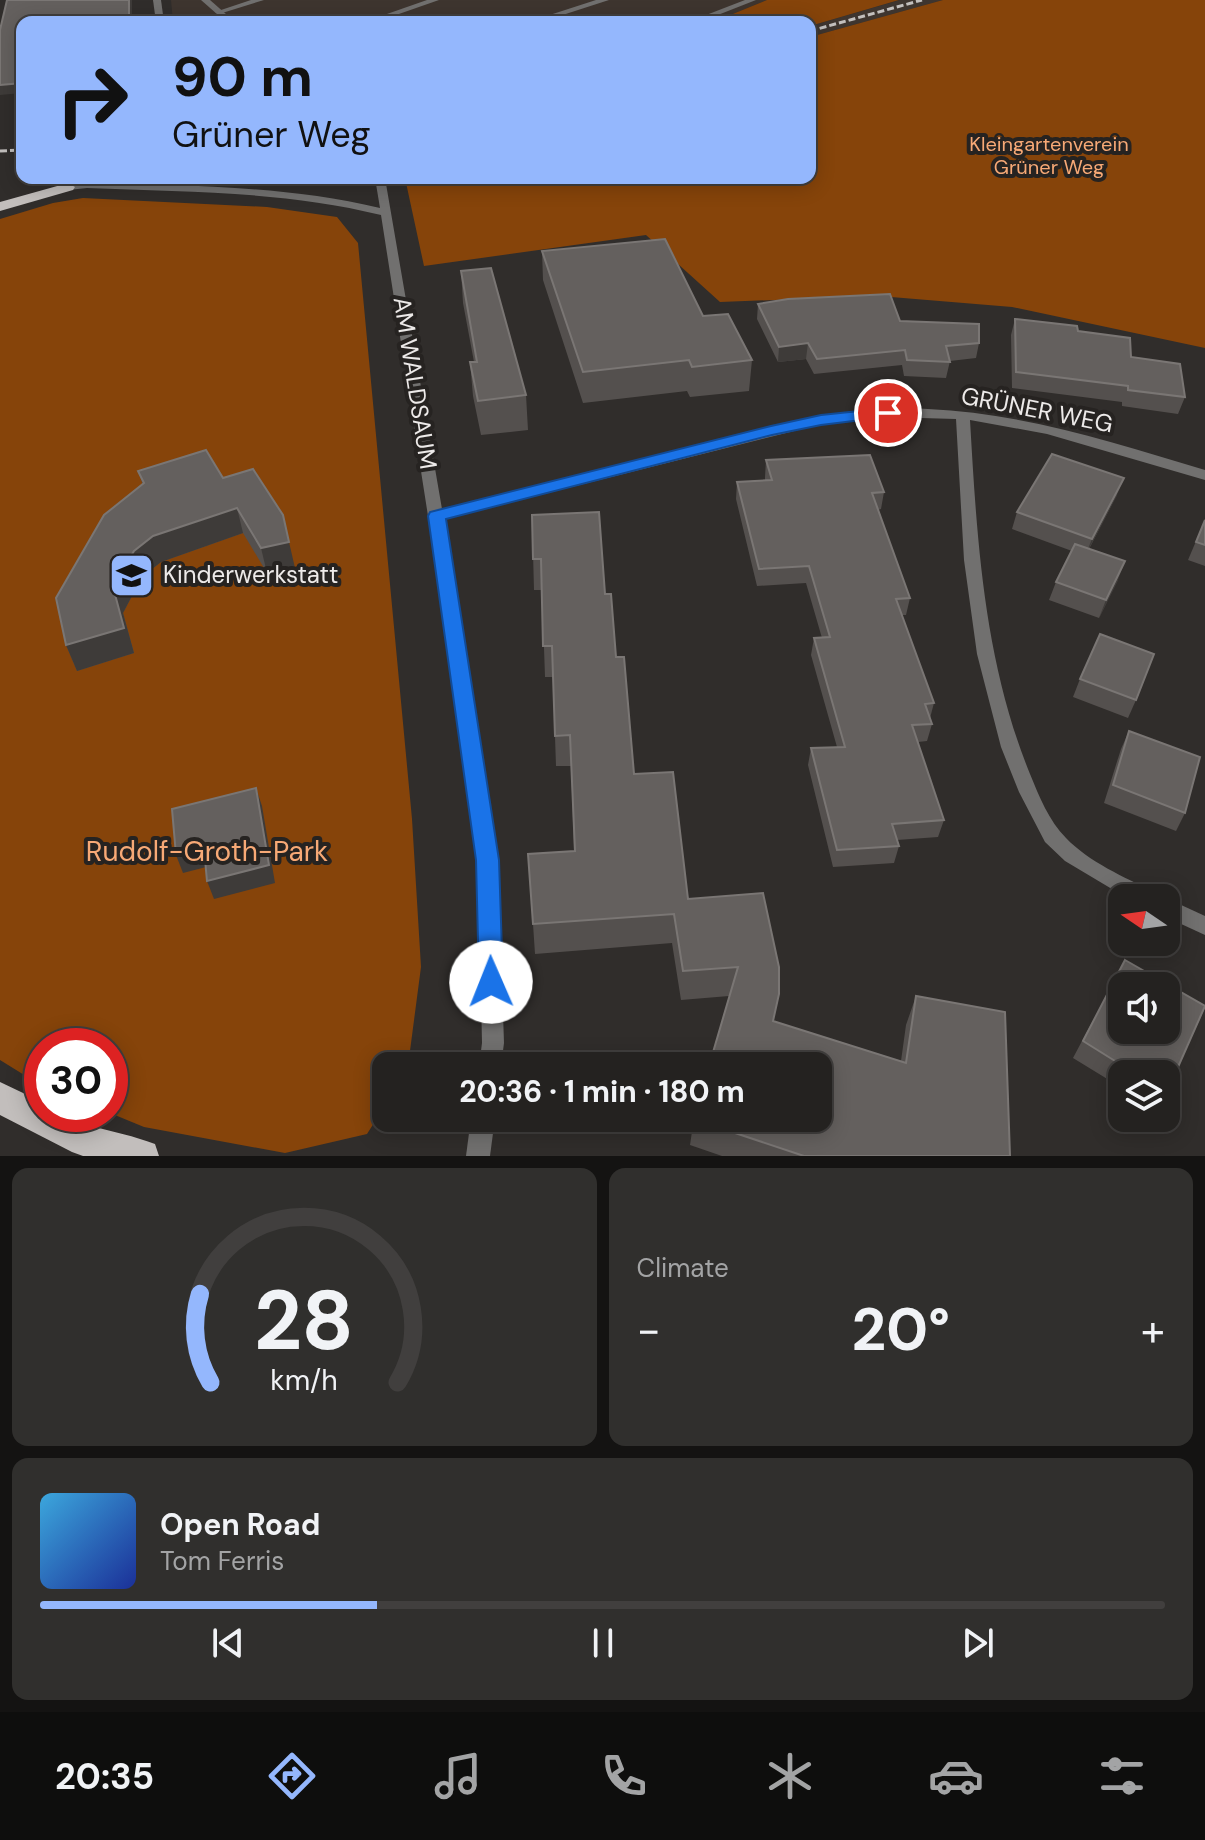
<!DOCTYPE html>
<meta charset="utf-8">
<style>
body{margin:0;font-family:"DM Sans",sans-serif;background:#302f2d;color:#f1f3f6;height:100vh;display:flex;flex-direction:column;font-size:30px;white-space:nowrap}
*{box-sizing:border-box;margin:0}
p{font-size:26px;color:#a3a4a5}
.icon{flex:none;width:44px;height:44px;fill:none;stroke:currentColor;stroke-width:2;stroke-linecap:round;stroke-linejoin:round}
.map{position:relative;height:1156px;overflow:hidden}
.panel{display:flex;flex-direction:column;gap:12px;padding:12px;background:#141312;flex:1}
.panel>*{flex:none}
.top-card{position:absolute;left:16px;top:16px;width:800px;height:168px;border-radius:16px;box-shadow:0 4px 20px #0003,0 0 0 2px #413f3e;background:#94b7fd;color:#111;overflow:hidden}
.needle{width:52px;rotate:283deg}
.fabs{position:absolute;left:1108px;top:884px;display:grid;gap:16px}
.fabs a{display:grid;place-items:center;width:72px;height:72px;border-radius:16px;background:#242220;box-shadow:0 4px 20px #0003,0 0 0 2px #413f3e;font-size:40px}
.speed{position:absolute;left:24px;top:1028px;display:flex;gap:16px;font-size:40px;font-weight:700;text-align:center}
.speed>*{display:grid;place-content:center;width:104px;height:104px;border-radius:50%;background:#242220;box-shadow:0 4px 20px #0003,0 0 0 2px #413f3e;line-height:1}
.speed .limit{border:12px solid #d22;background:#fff;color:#111}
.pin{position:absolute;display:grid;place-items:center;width:68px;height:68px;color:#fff;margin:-34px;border:4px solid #fff;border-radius:50%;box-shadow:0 2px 8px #0007}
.me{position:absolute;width:88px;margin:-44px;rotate:359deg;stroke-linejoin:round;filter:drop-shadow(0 0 6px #0008)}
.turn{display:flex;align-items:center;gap:28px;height:168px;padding:0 24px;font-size:36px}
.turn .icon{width:104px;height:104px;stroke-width:2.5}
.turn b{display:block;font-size:56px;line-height:68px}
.big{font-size:60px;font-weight:700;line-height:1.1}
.panel .tile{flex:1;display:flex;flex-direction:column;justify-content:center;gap:12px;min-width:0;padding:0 28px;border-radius:16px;background:#302f2d}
.panel .dial{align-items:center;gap:0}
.dial svg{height:208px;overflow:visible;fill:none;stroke:#413f3e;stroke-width:7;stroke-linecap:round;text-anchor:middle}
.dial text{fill:#f1f3f6;stroke:none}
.song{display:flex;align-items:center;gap:24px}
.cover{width:96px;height:96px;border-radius:12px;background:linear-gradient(135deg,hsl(200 70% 55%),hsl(230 70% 35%))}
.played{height:8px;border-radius:4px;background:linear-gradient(90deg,#94b7fd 30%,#413f3e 30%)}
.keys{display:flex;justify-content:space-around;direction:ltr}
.heat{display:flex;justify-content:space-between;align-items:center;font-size:44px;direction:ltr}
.panel .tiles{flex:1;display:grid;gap:12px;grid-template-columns:1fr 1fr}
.tile:last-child{grid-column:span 2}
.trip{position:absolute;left:372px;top:1052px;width:460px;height:80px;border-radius:16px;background:#242220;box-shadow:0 4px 20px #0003,0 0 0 2px #413f3e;font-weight:700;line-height:80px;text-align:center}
.menu{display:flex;height:128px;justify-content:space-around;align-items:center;background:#0e0e0d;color:#a3a4a5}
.menu .icon{width:56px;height:56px}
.menu .selected{color:#94b7fd}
.menu b{font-size:36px;color:#f1f3f6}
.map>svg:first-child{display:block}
</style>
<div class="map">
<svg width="1205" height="1156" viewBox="0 0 1205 1156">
<rect width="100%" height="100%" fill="#302d2b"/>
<g fill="#3e352f">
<polygon points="171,0 767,0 713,22 173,22"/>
<polygon points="900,0 943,0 810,37 810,26"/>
</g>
<g fill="#86440a">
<polygon points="767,0 899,0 810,26 810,22 713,22"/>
<polygon points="943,0 1205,0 1205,348 1012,307 879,296 720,302 646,235 424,266 405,178 810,178 810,37"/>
<polygon points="83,198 267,207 337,217 358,243 412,819 421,967 408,1066 386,1066 386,1104 367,1134 285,1153 144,1127 110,1113 110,1046 42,1046 42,1086 0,1060 0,219 53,203"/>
</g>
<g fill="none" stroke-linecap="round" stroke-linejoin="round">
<g fill="#71706f" fill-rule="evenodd">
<polygon points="153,0 161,0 164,22 156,22"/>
<polygon points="251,0 264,0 219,14 215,12"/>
<polygon points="427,0 439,0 376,22 364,22"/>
<polygon points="596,0 609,0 541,22 528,22"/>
<polygon points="745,0 756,0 700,22 688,22"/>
</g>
<g fill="#71706f" fill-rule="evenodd">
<polygon points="201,0 210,0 235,22 226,22"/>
<path d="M375,178H385L442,509C523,489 603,469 683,449C763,429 844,405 928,409C1023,413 1115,443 1205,470V480L1047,434L970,420C977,541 984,661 1030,774C1039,796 1049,821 1066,838C1089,862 1124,877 1154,892L1157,898H1127L1065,861L1045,842L1019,792L1001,747L977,654L964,560L956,419L886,417L814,426L444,519L498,860L504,1043L501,1066H479L482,1043L478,860L428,516L381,215C284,191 186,192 87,188L68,190L63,187L68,184L87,182C185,186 283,185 380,208Z"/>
<polygon points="1166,898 1205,916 1205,935 1166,917"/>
<polygon points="471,1118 495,1118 490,1156 466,1156"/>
</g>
<g fill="#c2bebc" fill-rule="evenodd">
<polygon points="68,183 75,187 73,190 0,211 0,202"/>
<path d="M0,1082L42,1102V1114C67,1114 70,1119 92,1126C113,1132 134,1136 155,1144L159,1156H83L72,1152L0,1115Z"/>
</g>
<g stroke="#c2bfbd" stroke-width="3" stroke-dasharray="7 3" stroke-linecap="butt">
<polyline points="810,31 922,0"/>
<polyline points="0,151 22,150"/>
</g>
</g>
<g fill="#54504e">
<polygon points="542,251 703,316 752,360 749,391 690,397 687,391 583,403 543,280"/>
<polygon points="461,271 526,395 528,430 481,435 473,396 470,362 474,362 463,303"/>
<polygon points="758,304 900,321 979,343 976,358 950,361 946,378 904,376 902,365 814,374 806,359 778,362 757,319"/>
<polygon points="1015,319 1078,331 1131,357 1185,397 1178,414 1122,406 1122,402 1012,388 1011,335"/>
<polygon points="766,460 884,492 881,509 878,510 910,598 906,615 902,615 934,703 930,718 932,724 927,741 918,742 944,820 938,837 897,840 899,846 894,863 833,867 808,765 811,748 837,747 811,655 814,638 822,638 806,583 757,586 736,499 737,482 765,480 765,477"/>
<polygon points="138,471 223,478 295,568 267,573 243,533 161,562 142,577 123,613 134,653 77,671 66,645 143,485"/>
<polygon points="1117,495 1089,549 1118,580 1099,618 1049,600 1056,582 1072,551 1012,529 1017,512"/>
<polygon points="532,515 605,594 634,774 688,899 763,893 774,1021 901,1061 906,1025 916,996 1010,1156 722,1156 690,1145 694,1118 729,996 681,1000 672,943 535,954 533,924 574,851 571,766 556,766 553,677 545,677 542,590 534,590"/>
<polygon points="1205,520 1205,566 1188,560"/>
<polygon points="1080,679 1136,700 1128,718 1073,697"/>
<polygon points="1129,731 1185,813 1176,831 1104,803 1121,749"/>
<polygon points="1125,960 1205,1008 1166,1093 1166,1074 1122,1074 1122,1088 1073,1058"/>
</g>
<g fill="#3e3b39">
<rect x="129" y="0" width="3" height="22"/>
<polygon points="22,83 22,93 0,95 0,85"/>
<polygon points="808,343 806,359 778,362 779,347"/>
<polygon points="1124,478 1117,495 1085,556 1092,539"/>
<polygon points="237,508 243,533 161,562 142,577 123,613 134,653 77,671 66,645 113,587 134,551 153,536"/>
<polygon points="289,542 295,568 267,573 261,548"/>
<polygon points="1125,561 1118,580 1099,618 1106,600"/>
<polygon points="256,788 262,806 275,883 214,899 207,881"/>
<polygon points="204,848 210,866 183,873 176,855"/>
</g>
<g fill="#64605e" stroke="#7a7674" stroke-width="2" fill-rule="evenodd">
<polygon points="7,0 129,0 129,22 22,22 22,83 0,85 0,30"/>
<polygon points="665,239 703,316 728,314 752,360 692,367 689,360 583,372 542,251"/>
<polygon points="491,268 526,395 478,401 470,362 477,362 461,271"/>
<polygon points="890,294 900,321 979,324 979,343 946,346 950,362 907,360 905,350 817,359 808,343 779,347 758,304 788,299"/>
<polygon points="1015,319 1077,326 1078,331 1130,338 1131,357 1180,364 1185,397 1128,390 1128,386 1016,372"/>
<polygon points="206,450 223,478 253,469 283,515 289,542 261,548 237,508 153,536 134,551 113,587 124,628 66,645 56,598 104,515 144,483 138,471"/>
<polygon points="1052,454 1124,478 1092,539 1017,512"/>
<polygon points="870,455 884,492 872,493 910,598 896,599 934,703 925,704 932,724 912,725 944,820 892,824 899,846 837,850 811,748 845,747 814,638 830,637 809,566 759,569 737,482 772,480 766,460"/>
<polygon points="599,512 605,594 611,594 616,657 624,657 634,774 673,772 688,899 763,893 779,967 779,994 773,1021 906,1063 916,996 1005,1012 1010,1156 804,1156 693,1119 818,1118 818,1066 709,1066 738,967 683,971 674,914 533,924 528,854 575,851 570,735 555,736 552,646 543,646 541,559 533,559 532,515"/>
<polygon points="1205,520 1205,545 1196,542"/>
<polygon points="1075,544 1125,561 1106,600 1056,582"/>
<polygon points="1100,634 1154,654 1136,700 1080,679"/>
<polygon points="1129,731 1200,757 1185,813 1113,785"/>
<polygon points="256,788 269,865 207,881 204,848 176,855 172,809"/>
<path d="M1125,960L1205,1006L1167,1092L1166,1074H1136L1083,1041ZM1122,986H1166V1030H1122Z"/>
</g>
<polygon fill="#1a73e8" stroke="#114b97" stroke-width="2" points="888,408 894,409 894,416 821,425 772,435 446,519 499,860 503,982 500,990 491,993 483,990 479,982 476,860 428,516 430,512 771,426 821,415"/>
<defs>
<symbol id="school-square" viewBox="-11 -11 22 22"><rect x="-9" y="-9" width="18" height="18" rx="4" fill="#94b7fd" stroke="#262321"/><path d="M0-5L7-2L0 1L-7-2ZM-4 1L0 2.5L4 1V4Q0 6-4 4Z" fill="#111"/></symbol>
</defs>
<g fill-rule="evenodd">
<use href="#school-square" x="106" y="550" width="51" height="51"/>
</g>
<g text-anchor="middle" stroke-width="8" stroke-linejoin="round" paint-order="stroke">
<g font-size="20" fill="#f7a976" stroke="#262321">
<text x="1049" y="151">Kleingartenverein<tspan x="1049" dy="23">Grüner Weg</tspan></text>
</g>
<g font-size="24" fill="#edeae9" stroke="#262321">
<text transform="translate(415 383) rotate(81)" y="8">AM WALDSAUM</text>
<text transform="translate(1037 410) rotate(11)" y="8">GRÜNER WEG</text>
</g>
<g font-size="24" fill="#edeae9" stroke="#262321" text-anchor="start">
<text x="163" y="583">Kinderwerkstatt</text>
</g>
<g font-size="28" fill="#f7a976" stroke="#262321">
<text x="207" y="861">Rudolf-Groth-Park</text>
</g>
</g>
</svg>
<div class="fabs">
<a><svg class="needle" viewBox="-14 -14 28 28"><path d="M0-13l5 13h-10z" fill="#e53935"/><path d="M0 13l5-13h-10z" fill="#a3a4a5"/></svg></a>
<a><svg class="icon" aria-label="sound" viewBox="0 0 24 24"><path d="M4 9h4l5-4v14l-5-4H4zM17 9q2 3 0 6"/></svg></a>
<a><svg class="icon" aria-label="layers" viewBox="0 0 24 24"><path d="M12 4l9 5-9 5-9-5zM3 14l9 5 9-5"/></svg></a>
</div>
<div class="speed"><div class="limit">30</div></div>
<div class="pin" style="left:888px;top:413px;background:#d93025"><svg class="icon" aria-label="arrive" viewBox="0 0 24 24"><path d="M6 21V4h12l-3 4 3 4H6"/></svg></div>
<svg class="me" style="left:491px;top:982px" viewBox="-20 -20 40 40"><circle r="19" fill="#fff"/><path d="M0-13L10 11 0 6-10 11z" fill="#1a73e8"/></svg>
<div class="trip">20:36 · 1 min · 180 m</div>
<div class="top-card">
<div class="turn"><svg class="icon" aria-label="right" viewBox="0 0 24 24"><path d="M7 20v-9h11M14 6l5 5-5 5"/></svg><div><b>90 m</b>Grüner Weg</div></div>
</div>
</div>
<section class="panel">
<div class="tiles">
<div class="tile dial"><svg viewBox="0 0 100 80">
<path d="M14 69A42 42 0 1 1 86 69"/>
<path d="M14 69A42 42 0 0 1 10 35" stroke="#94b7fd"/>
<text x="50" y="56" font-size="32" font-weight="700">28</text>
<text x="50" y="72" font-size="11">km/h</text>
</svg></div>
<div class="tile"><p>Climate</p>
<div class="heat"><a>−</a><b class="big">20°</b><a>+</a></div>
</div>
<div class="tile">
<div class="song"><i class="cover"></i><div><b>Open Road</b><p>Tom Ferris</p></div></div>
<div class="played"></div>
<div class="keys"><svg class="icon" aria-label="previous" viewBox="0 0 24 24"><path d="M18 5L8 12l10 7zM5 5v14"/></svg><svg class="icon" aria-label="pause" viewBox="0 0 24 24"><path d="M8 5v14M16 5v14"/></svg><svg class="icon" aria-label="next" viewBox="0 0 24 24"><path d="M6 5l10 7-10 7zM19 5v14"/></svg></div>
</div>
</div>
</section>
<nav class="menu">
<b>20:35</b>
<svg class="icon selected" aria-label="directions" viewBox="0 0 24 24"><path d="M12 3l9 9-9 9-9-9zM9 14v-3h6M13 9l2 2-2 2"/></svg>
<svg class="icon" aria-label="music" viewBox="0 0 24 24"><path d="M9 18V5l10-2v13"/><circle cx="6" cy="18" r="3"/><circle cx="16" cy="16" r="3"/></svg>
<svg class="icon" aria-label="phone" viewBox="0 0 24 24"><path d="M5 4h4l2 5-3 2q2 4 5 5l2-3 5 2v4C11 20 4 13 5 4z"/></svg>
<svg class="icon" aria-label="climate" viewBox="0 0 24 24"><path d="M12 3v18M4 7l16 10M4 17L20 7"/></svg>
<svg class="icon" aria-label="car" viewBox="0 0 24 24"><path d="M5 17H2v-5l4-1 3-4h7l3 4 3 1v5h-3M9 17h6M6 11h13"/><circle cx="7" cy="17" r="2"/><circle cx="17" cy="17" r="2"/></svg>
<svg class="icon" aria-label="filters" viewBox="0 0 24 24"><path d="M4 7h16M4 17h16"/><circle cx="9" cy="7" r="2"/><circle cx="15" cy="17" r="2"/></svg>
</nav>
